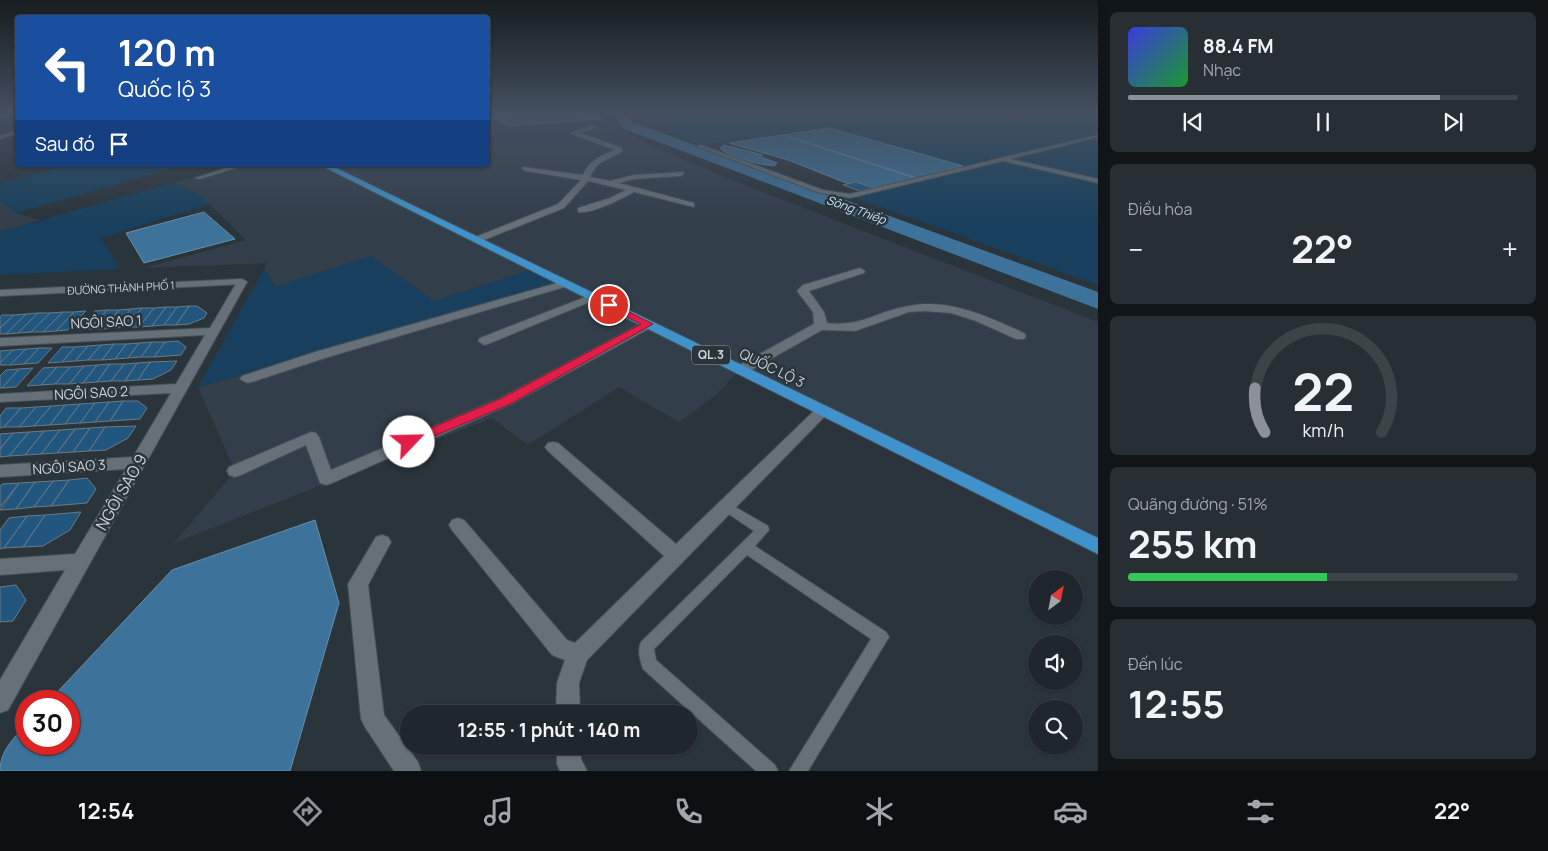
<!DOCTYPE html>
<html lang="vi">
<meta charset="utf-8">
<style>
body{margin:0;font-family:Manrope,sans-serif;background:#282f34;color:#f1f3f6;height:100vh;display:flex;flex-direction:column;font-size:19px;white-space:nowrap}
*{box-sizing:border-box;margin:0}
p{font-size:16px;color:#a2a5a9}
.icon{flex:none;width:28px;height:28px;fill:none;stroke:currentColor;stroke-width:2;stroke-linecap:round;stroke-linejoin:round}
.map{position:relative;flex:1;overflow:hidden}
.drawer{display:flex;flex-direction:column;gap:12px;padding:12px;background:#121518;width:450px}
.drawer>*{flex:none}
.top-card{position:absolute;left:15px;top:15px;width:475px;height:152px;border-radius:5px;box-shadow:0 1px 4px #0004,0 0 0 1px #3d4448;background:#1a4fa0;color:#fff;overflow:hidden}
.needle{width:32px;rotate:32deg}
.tools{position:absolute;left:1028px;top:570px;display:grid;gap:10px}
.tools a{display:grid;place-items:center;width:55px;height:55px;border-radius:50%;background:#20272c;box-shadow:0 1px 4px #0004,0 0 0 1px #3d4448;font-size:25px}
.speed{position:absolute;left:15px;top:690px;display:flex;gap:10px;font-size:25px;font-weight:700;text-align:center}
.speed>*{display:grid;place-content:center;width:65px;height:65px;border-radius:50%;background:#20272c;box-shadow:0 1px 4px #0004,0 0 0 1px #3d4448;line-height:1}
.speed .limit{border:8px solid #d22;background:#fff;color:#111}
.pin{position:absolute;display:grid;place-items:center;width:42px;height:42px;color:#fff;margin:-21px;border:2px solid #fff;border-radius:50%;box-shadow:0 1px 5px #0007}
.me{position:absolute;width:55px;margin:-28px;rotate:66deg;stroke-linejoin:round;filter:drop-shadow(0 0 4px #0008)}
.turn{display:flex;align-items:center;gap:18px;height:105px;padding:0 20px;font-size:22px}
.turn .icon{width:65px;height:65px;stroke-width:2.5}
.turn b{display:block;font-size:35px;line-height:42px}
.then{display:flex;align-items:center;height:48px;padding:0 20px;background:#0003;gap:10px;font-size:19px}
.big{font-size:38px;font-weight:700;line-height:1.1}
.drawer .card{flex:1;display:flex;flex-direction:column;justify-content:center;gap:8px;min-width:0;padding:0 18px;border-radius:8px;background:#282f34}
.drawer .dial{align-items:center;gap:0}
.dial svg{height:130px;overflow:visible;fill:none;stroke:#3d4448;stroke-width:7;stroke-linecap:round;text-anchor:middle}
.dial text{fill:#f1f3f6;stroke:none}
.song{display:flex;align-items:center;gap:15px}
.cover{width:60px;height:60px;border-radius:8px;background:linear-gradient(135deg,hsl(240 70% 55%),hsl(130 70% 35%))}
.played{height:5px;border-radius:2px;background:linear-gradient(90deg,#8c9099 80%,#3d4448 80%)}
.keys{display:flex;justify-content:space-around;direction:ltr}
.heat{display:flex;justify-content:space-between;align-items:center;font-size:28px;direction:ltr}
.charge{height:8px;border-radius:4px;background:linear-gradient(90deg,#34c759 51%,#3d4448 0)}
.trip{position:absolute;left:400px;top:705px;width:298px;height:50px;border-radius:25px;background:#20272c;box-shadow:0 1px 4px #0004,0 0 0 1px #3d4448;font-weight:700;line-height:50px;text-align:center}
.dock{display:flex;height:80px;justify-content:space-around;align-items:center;background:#0d1012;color:#a2a5a9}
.dock .icon{width:35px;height:35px}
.dock .current{color:#8c9099}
.dock b{font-size:22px;color:#f1f3f6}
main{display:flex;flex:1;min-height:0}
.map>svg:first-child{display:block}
</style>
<main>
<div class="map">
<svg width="1098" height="771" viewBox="0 0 1098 771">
<rect width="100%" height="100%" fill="#2a343b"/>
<g fill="#323f4b">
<polygon points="488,116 510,126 602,119 660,150 752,188 1098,322 1098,546 740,370 716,395 679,422 619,387 528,445 492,418 174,543 235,471 198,387 563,284 534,269 434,301 371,256 275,287 264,269 267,263 144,268 246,240 201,195 172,183 239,165 488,165"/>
<polygon points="0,201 16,213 40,220 0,232"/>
</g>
<g fill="#18405e">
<polygon points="635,113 1098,113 1098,285 850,196 965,166 830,127 699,146"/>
<polygon points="70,165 184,165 16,213 0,201 0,183"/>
<polygon points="172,183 201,195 210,204 101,238 120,269 0,275 0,232"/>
<polygon points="371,256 434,301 534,269 564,284 198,387 264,269 275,287"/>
</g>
<g fill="#3d729a" stroke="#688fad">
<polygon points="488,113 595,113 602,119 510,126 488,116"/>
<polygon points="830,128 963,166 917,178 784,135"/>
<polygon points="782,135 915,178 864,190 788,160 729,143"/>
<path d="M724,145L763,155L761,157L777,163L774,166C758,164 732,159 720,148Z"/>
<polygon points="204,212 235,239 144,263 126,233"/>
<path d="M315,520L339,603L290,771H0C0,751 13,739 26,725V744H69V701H49L172,570Z"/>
</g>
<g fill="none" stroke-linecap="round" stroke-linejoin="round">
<polygon fill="#3d729a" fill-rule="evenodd" points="612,113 626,113 632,122 1098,292 1098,309 622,128"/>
</g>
<g fill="#21577e" stroke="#6f7982">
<polygon points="856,182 873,188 860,191 843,185"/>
<polygon points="189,306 197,306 207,313 204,318 189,324 176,325"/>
<polygon points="189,306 176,325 164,325 177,307"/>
<polygon points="166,307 177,307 164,325 152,326"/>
<polygon points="166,307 152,326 139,327 154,308"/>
<polygon points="142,308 154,308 139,327 127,327"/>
<polygon points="142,308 127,327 115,328 131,309"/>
<polygon points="131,309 115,328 103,329 119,310"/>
<polygon points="107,310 90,329 78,330 95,311"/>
<polygon points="107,310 119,310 103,329 90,329"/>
<polygon points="86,311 68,330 56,331 74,312"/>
<polygon points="63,312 43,332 31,332 50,313"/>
<polygon points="63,312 74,312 56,331 43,332"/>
<polygon points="38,313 18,333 6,334 26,314"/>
<polygon points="38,313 50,313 31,332 18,333"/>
<polygon points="26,314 6,334 0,334 0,328 14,315"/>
<polygon points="2,315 14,315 0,328 0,317"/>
<polygon points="178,341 186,347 181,355 154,357 165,342"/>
<polygon points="152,342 165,342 154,357 141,357"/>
<polygon points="152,342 141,357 128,358 139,343"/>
<polygon points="139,343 128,358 115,359 126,344"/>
<polygon points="114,344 126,344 115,359 102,360"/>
<polygon points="114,344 102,360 88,360 101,345"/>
<polygon points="101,345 88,360 75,361 88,346"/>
<polygon points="88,346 75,361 62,362 75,347"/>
<polygon points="62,347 75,347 62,362 48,363"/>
<polygon points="39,348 52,348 38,363 24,364"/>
<polygon points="39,348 24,364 10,365 26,349"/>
<polygon points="26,349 10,365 0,365 0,363 13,350"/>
<polygon points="13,350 0,363 0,351"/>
<polygon points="177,361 171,370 153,379 138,380 150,362"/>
<polygon points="150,362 138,380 125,381 137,363"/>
<polygon points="137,363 125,381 111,381 124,364"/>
<polygon points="110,364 97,382 83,383 97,365"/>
<polygon points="110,364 124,364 111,381 97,382"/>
<polygon points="97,365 83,383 69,384 84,366"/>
<polygon points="84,366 69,384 55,384 70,367"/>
<polygon points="57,367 41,385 27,386 43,368"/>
<polygon points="57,367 70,367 55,384 41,385"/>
<polygon points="33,368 16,387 2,388 19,369"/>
<polygon points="19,369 2,388 0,388 0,376 6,370"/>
<polygon points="123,401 138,401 147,408 140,419 110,421"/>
<polygon points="123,401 110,421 95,422 109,402"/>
<polygon points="109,402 95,422 80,423 95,403"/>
<polygon points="95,403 80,423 65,424 80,404"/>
<polygon points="80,404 65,424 50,425 65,405"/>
<polygon points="65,405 50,425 34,426 51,406"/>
<polygon points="51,406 34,426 19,427 36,407"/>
<polygon points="36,407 19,427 4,427 21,408"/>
<polygon points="6,408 21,408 4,427 0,428 0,416"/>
<polygon points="136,426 128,438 106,450 89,451 105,427"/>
<polygon points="105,427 89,451 73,452 90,428"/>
<polygon points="90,428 73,452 57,453 75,429"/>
<polygon points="75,429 57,453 41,454 60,430"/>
<polygon points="60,430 41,454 25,455 44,431"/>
<polygon points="44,431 25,455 9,456 29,432"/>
<polygon points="29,432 9,456 0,457 0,449 13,433"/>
<polygon points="13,433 0,449 0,434"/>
<polygon points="87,478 96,489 87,503 51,506 69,480"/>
<polygon points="69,480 51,506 34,507 53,481"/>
<polygon points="53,481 34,507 16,509 35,482"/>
<polygon points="35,482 16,509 0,510 19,483"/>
<polygon points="19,483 0,507 0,487 2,484"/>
<polygon points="81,512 70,530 43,546 23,547 45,515"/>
<polygon points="45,515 23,547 4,548 27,516"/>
<polygon points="27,516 4,548 0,549 0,530 9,518"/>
<polygon points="16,585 26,600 13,621 0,622 0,587"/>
</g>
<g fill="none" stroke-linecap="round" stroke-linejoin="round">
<defs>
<g id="service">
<polygon points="18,130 18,133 0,139 0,136"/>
<polygon points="1098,135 1098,137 1010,159 1098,179 1098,183 1003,161 850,198 820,193 696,146 701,145 823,190 850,194"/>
<polygon points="236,165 245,165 200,179 195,178"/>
<path d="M725,501L768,526L769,530L755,546L886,632L889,637L808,771H789L871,639L747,555L654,649L656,660L775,765L778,771H756L643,669C640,661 637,650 641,642L754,531L721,509L719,506L721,503Z"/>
</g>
<g id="minor">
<path d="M594,125L597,127L596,128L580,133L620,147L623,151C608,161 599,158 590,177L610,181L634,175L683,172L684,174L680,176L634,179L619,183L694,203V207L634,192C621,199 593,214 578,212V208L610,198L626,190L588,181L564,208L479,242H473V238L558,204L581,180L526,171L522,169L523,167L583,175C590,160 600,156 615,150L570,133Z"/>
<path d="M860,268L865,271L864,273L809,291L824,312L827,323C863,327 876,311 909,306C949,298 988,317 1024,333L1026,336L1024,339H1016L976,321L951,313L924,311L909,312L855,331L822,330L746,373H736L734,370L736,367L814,324L813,312L797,291L803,285Z"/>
<polygon points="242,279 247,282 8,710 0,713 0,680 65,570 0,575 0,559 75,554 126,469 0,477 0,465 133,457 171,393 0,402 0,394 176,384 205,335 0,346 0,338 210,328 237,282"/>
<polygon points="564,281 569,284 568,286 325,358 252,382 247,383 240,379 242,376 315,352"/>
<polygon points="593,294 597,295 599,297 597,299 488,344 484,345 478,341 480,338"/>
<polygon points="648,320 654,324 652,327 511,404 332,483 326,485 320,483 306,445 241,475 235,477 229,475 227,471 229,467 311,432 316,433 319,437 331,470 501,398"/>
<polygon points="823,405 828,407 830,410 828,413 587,660 579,683 580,714 556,714 557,683 565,660 552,655 452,530 449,525 452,520 458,518 464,520 567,640 575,643 664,556 548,451 545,447 548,443 553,442 558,443 676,544 818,407"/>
<polygon points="382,535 388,537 391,542 368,585 384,715 418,762 421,771 394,771 365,727 361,719 348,584 376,537"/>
<polygon points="557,746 581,746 581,759 587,771 560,771 557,764"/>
</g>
<polygon id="tertiary" points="242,279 247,282 246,284 0,296 0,290"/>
<g id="trunk">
<polygon points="4,113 11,113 0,118 0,114"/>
<polygon points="320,165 330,165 1098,538 1098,554"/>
</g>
</defs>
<use href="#service" stroke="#474f55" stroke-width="2"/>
<use href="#minor" stroke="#474f55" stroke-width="2"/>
<use href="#tertiary" stroke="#474f55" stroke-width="2"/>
<use href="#trunk" stroke="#474f55" stroke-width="2"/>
<use href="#service" fill="#667079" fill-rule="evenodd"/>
<use href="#minor" fill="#667079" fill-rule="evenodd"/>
<use href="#tertiary" fill="#667079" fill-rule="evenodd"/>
<use href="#trunk" fill="#3f92cc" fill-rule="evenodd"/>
</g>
<linearGradient id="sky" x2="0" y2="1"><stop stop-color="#171d20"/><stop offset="0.51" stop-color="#445060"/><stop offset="1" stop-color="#445060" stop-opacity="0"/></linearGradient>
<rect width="1098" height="221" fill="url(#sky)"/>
<polygon fill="#e11d48" stroke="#92132f" points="609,302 653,324 510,404 413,445 405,445 403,442 405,439 502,398 641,324 606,307 605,305"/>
<g text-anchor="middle" stroke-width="5" stroke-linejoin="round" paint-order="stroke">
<g font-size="11" fill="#ced3d8" stroke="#2a343b">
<text transform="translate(121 288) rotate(-3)" y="4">ĐƯỜNG THÀNH PHỐ 1</text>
</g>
<g font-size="12" font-style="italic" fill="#c6e4fd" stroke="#2a343b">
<text transform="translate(856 210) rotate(20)" y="4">Sông Thiếp</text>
</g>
<rect fill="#2a343b" stroke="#9da3a9" stroke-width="1" x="692" y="345.5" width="38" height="19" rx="4"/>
<g font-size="12" font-weight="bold" fill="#ced3d8">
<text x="711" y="359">QL.3</text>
</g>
<g font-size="14" fill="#ced3d8" stroke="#2a343b">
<text transform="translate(106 322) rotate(-3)" y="5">NGÔI SAO 1</text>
<text transform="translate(772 368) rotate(26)" y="5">QUỐC LỘ 3</text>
<text transform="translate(91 393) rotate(-3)" y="5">NGÔI SAO 2</text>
<text transform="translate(69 467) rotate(-4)" y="5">NGÔI SAO 3</text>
</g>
<g font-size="16" fill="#ced3d8" stroke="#2a343b">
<text transform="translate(121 492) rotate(-60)" y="6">NGÔI SAO 9</text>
</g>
</g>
</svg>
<div class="tools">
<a><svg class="needle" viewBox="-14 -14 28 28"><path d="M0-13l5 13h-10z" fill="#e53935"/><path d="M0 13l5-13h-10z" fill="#a2a5a9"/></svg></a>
<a><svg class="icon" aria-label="sound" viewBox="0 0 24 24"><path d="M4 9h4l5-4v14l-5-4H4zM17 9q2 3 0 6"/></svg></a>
<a><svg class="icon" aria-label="search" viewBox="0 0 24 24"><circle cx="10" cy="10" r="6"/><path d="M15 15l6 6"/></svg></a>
</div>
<div class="speed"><div class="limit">30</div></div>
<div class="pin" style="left:609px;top:305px;background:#d93025"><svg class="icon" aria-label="arrive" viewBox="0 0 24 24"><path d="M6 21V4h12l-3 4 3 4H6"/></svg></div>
<svg class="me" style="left:409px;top:442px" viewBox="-20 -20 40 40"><circle r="19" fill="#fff"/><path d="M0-13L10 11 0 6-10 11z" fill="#e11d48"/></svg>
<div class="trip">12:55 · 1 phút · 140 m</div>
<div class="top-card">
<div class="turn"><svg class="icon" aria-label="left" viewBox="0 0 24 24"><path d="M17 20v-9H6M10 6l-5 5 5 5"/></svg><div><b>120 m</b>Quốc lộ 3</div></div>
<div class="then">Sau đó<svg class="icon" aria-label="arrive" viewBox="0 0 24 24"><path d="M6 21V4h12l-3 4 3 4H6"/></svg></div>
</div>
</div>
<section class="drawer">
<div class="card">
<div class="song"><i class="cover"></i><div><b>88.4 FM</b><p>Nhạc</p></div></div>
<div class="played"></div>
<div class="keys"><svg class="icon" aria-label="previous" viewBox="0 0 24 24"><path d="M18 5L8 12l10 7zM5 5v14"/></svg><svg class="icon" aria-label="pause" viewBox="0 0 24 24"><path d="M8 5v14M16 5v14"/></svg><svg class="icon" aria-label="next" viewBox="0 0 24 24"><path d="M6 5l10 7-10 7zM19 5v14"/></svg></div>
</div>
<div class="card"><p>Điều hòa</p>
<div class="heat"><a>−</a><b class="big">22°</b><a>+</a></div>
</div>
<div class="card dial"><svg viewBox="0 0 100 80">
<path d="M14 69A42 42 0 1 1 86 69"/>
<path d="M14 69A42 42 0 0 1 8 42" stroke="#8c9099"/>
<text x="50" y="56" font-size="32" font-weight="700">22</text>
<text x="50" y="72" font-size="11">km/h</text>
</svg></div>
<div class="card"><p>Quãng đường · 51%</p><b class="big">255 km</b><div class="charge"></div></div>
<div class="card"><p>Đến lúc</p><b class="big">12:55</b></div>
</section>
</main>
<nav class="dock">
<b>12:54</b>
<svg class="icon current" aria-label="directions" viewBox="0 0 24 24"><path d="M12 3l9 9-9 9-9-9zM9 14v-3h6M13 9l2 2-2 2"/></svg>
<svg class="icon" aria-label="music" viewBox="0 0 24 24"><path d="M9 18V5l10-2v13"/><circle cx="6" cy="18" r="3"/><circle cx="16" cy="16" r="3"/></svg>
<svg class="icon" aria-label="phone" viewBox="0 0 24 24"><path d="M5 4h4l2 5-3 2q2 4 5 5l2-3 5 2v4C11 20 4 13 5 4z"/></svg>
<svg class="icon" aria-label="climate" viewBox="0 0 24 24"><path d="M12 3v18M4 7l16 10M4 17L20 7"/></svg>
<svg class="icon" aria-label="car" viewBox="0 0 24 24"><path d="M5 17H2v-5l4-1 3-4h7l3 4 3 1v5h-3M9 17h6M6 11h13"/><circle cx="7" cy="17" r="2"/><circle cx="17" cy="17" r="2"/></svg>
<svg class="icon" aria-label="filters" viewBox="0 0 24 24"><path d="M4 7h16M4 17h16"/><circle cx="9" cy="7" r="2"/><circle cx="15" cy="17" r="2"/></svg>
<b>22°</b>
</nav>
